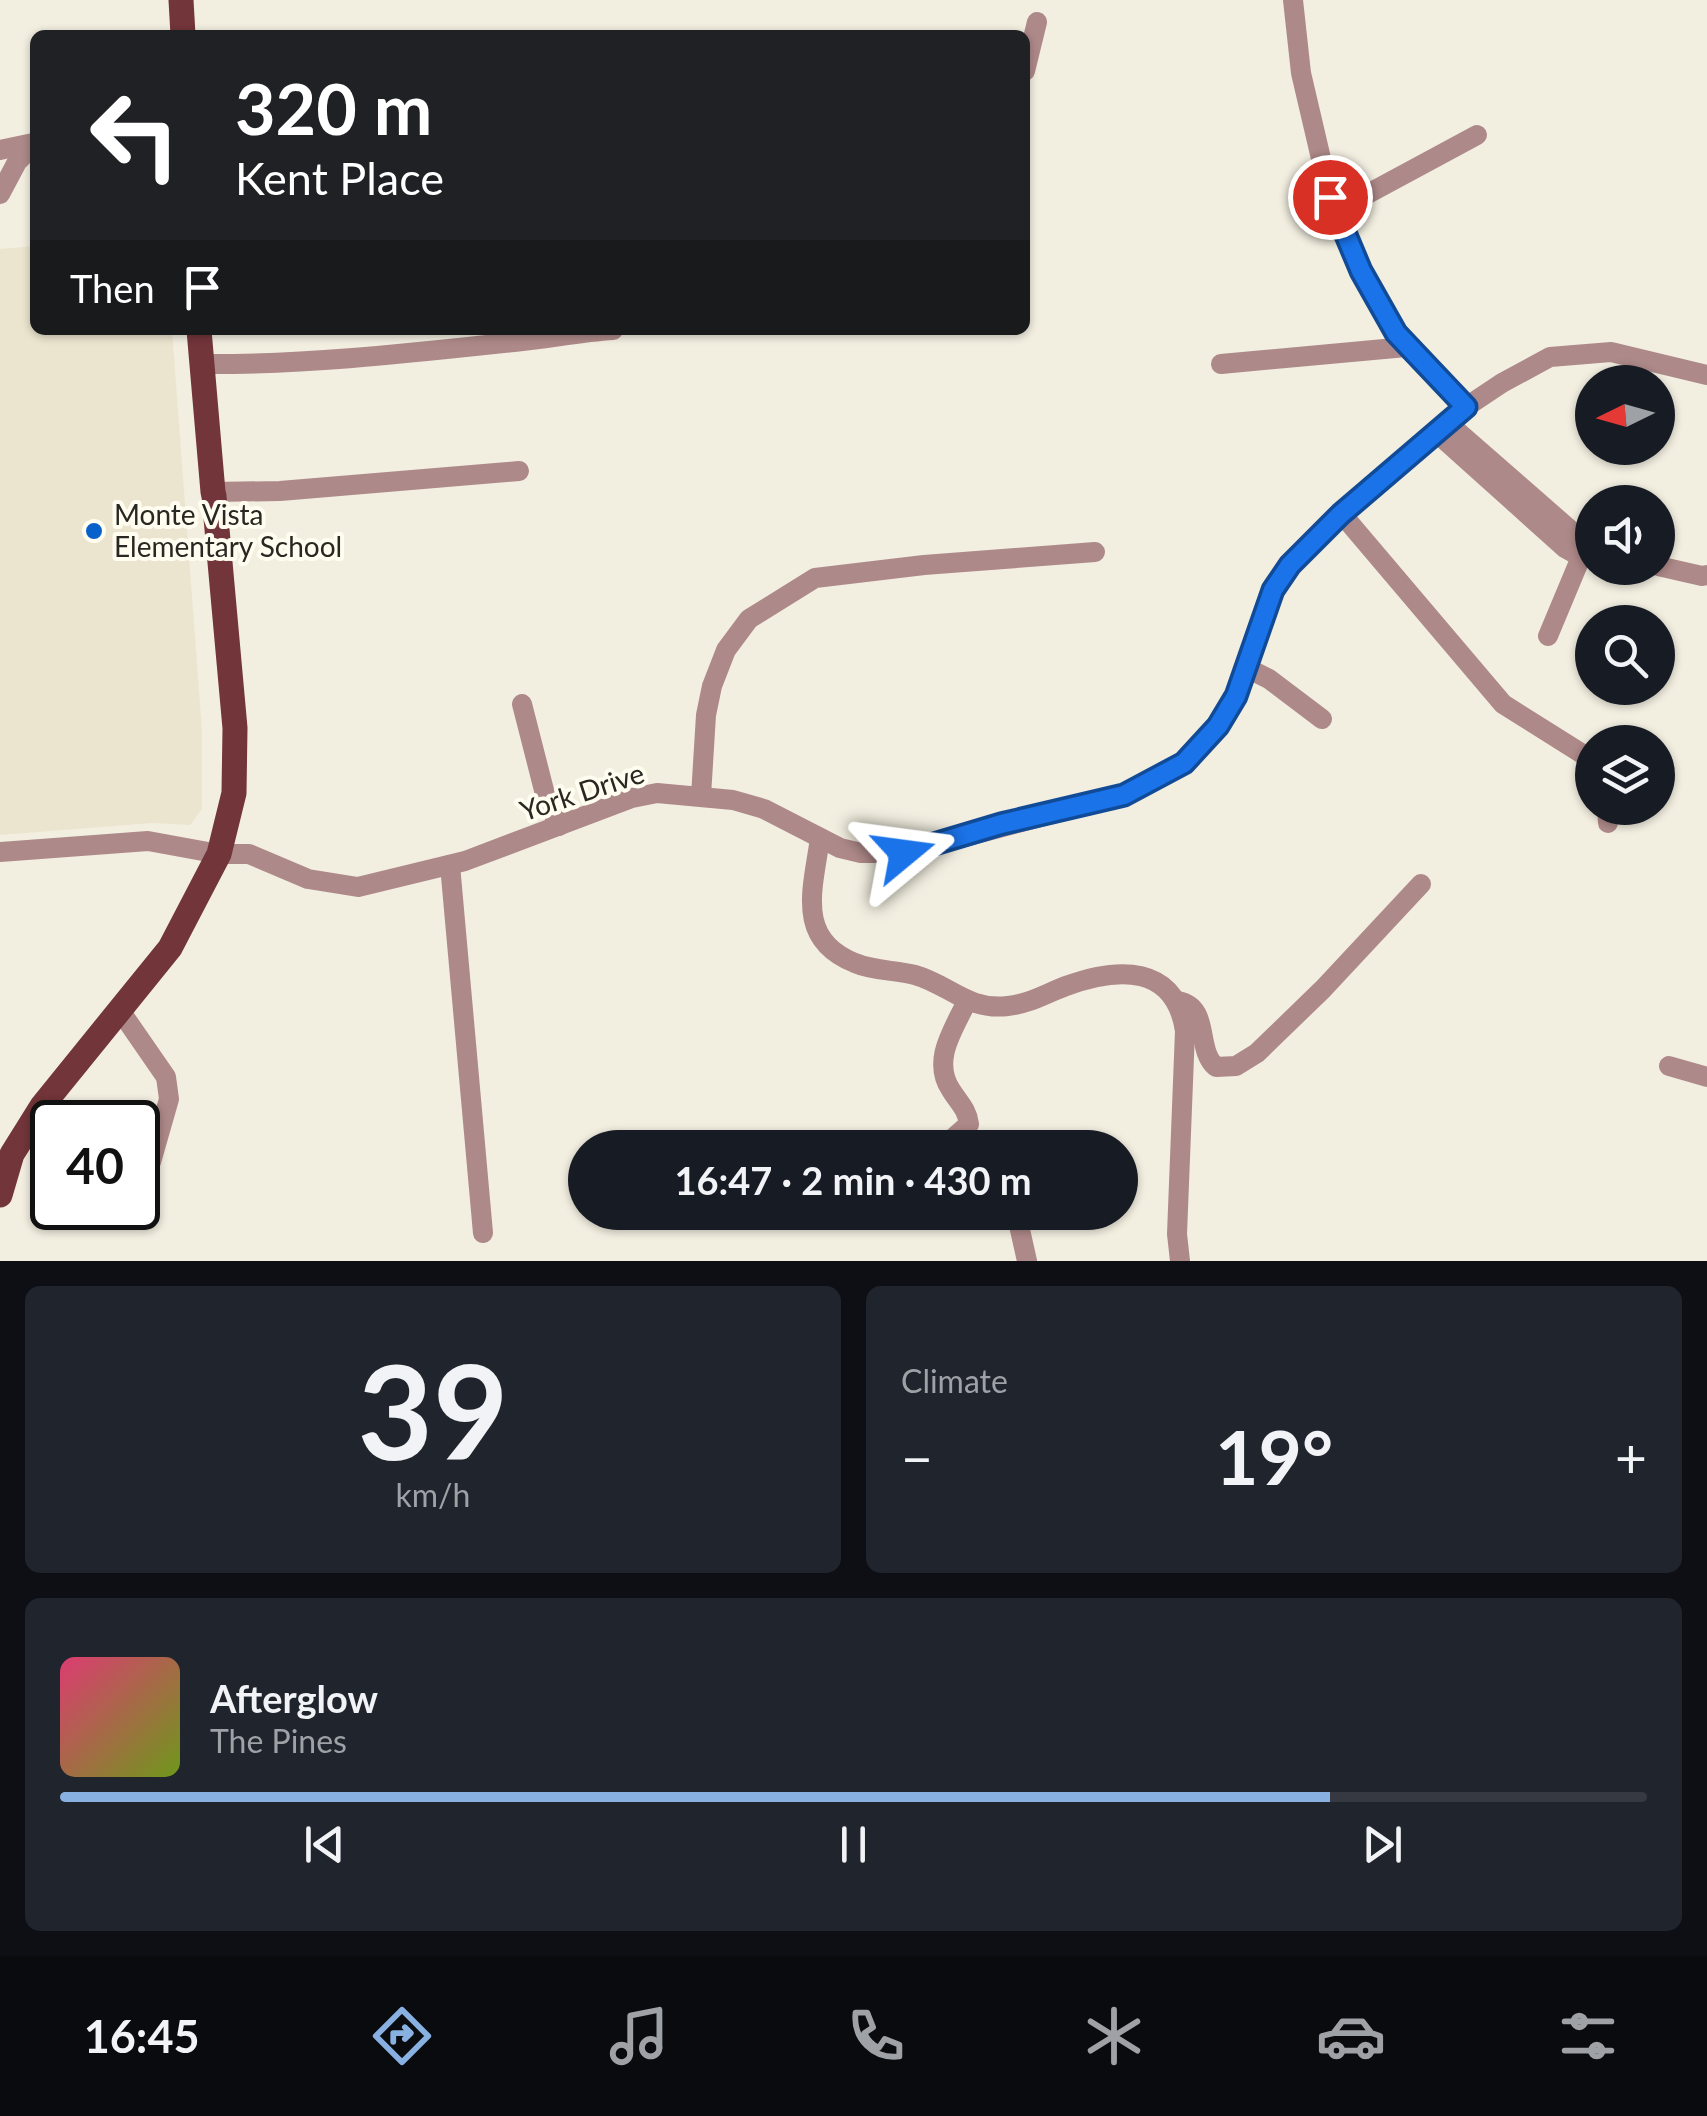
<!DOCTYPE html>
<meta charset="utf-8">
<style>
body{margin:0;font-family:Lato,sans-serif;background:#20242c;color:#f1f3f6;height:100vh;display:flex;flex-direction:column;font-size:38px;white-space:nowrap}
*{box-sizing:border-box;margin:0}
p{font-size:32px;color:#9ea1a6}
.icon{flex:none;width:55px;height:55px;fill:none;stroke:currentColor;stroke-width:2;stroke-linecap:round;stroke-linejoin:round}
.map{position:relative;height:1261px;overflow:hidden}
.panel{display:flex;flex-direction:column;gap:25px;padding:25px;background:#0d0f14;flex:1}
.panel>*{flex:none}
.banner{position:absolute;left:30px;top:30px;width:1000px;height:305px;border-radius:15px;box-shadow:0 2px 8px #0004;background:#202124;color:#fff;overflow:hidden}
.needle{width:65px;rotate:265deg}
.buttons{position:absolute;left:1575px;top:365px;display:grid;gap:20px}
.buttons a{display:grid;place-items:center;width:100px;height:100px;border-radius:50%;background:#171b24;box-shadow:0 2px 8px #0004;font-size:50px}
.speed{position:absolute;left:30px;top:1100px;display:flex;gap:20px;font-size:50px;font-weight:700;text-align:center}
.speed>*{display:grid;place-content:center;width:130px;height:130px;border-radius:50%;background:#171b24;box-shadow:0 2px 8px #0004;line-height:1}
.speed .limit{border:5px solid #111;border-radius:15px;background:#fff;color:#111}
.pin{position:absolute;display:grid;place-items:center;width:85px;height:85px;color:#fff;margin:-42px;border:5px solid #fff;border-radius:50%;box-shadow:0 2px 10px #0007}
.me{position:absolute;width:110px;margin:-55px;rotate:74deg;stroke-linejoin:round;filter:drop-shadow(0 0 8px #0008)}
.turn{display:flex;align-items:center;gap:35px;height:210px;padding:0 40px;font-size:45px}
.turn .icon{width:130px;height:130px;stroke-width:2.5}
.turn b{display:block;font-size:70px;line-height:85px}
.then{display:flex;align-items:center;height:95px;padding:0 40px;background:#0003;gap:20px;font-size:38px}
.big{font-size:75px;font-weight:700;line-height:1.1}
.panel .tile{flex:1;display:flex;flex-direction:column;justify-content:center;gap:15px;min-width:0;padding:0 35px;border-radius:15px;background:#20242c}
.panel .dial{align-items:center;gap:0}
.dial b{font-size:130px;line-height:1}
.song{display:flex;align-items:center;gap:30px}
.cover{width:120px;height:120px;border-radius:15px;background:linear-gradient(135deg,hsl(340 70% 55%),hsl(80 70% 35%))}
.played{height:10px;border-radius:5px;background:linear-gradient(90deg,#88b1e2 80%,#363941 80%)}
.keys{display:flex;justify-content:space-around;direction:ltr}
.heat{display:flex;justify-content:space-between;align-items:center;font-size:55px;direction:ltr}
.panel .tiles{flex:1;display:grid;gap:25px;grid-template-columns:1fr 1fr}
.tile:last-child{grid-column:span 2}
.trip{position:absolute;left:568px;top:1130px;width:570px;height:100px;border-radius:50px;background:#171b24;box-shadow:0 2px 8px #0004;font-weight:700;line-height:100px;text-align:center}
.menu{display:flex;height:160px;justify-content:space-around;align-items:center;background:#090b0e;color:#9ea1a6}
.menu .icon{width:70px;height:70px}
.menu .selected{color:#88b1e2}
.menu b{font-size:45px;color:#f1f3f6}
.map>svg:first-child{display:block}
</style>
<div class="map">
<svg width="1707" height="1261" viewBox="0 0 1707 1261">
<rect width="100%" height="100%" fill="#f2eee0"/>
<polygon fill="#ebe5cf" points="35,246 35,330 172,330 202,731 202,809 190,825 152,823 0,835 0,249"/>
<g fill="none" stroke-linecap="round" stroke-linejoin="round">
<g stroke="#ae8989" stroke-width="20">
<polyline points="1293,0 1301,73 1330,197 1361,271 1406,347 1466,407"/>
<polyline points="1025,71 1037,22"/>
<polyline points="0,150 33,143"/>
<polyline points="0,194 17,162 35,144"/>
<polyline points="1336,211 1477,135"/>
<path d="M201,364C306,365 411,353 514,342C548,339 579,332 613,330"/>
<polyline points="1221,364 1406,347"/>
<polyline points="1449,424 1592,549"/>
<polyline points="1438,434 1565,548 1581,557 1548,636"/>
<polyline points="214,496 213,492 280,491 519,471"/>
<polyline points="1341,513 1503,704 1592,760"/>
<polyline points="1658,566 1702,576 1707,575"/>
<polyline points="1245,667 1269,679 1322,719"/>
<polyline points="522,704 546,798 559,826"/>
<polyline points="701,796 706,715 712,686 726,650 749,619 815,578 924,565 1095,552"/>
<polyline points="1607,808 1608,823"/>
<path d="M820,838C813,889 795,939 855,963C873,971 896,970 915,975C950,985 968,1011 1008,1006C1029,1004 1047,993 1066,986C1118,967 1175,964 1185,1031L1177,1234L1180,1261"/>
<polyline points="0,852 148,841 219,854 249,854 308,879 358,887 465,861 632,798 657,793 733,800 764,809 840,848 861,853 904,853 1124,795 1184,763 1218,726 1236,696 1273,590 1289,565 1341,513 1466,407 1502,383 1550,357 1611,352 1707,375"/>
<polyline points="450,865 483,1233"/>
<path d="M1178,1001C1211,1007 1195,1049 1216,1067L1236,1066L1257,1053L1323,989L1421,884"/>
<polyline points="119,1009 166,1077 169,1099 151,1162"/>
<polyline points="1669,1066 1707,1077"/>
<path d="M942,1148L969,1124C967,1109 959,1103 951,1090C931,1060 954,1029 967,1001"/>
<polyline points="1016,1212 1027,1261"/>
</g>
<g stroke="#723539" stroke-width="25">
<polyline points="181,0 183,35"/>
<polyline points="199,330 213,492"/>
<polyline points="0,1195 12,1154 42,1106 170,948 219,854 234,793 235,728 214,496"/>
</g>
</g>
<g fill="none" stroke-linecap="round" stroke-linejoin="round">
<defs>
<polyline id="route" points="904,853 1001,824 1124,795 1184,763 1218,726 1236,696 1273,590 1290,565 1341,514 1466,407 1396,333 1361,271 1330,197"/>
</defs>
<use href="#route" stroke="#114b97" stroke-width="25"/>
<use href="#route" stroke="#1a73e8" stroke-width="18"/>
</g>
<circle fill="#0860ca" stroke="#fffcf0" stroke-width="4" cx="94" cy="531" r="10"/>
<g text-anchor="middle" stroke-width="8" stroke-linejoin="round" paint-order="stroke">
<g font-size="28" fill="#292722" stroke="#fffcf0" text-anchor="start">
<text x="114" y="525">Monte Vista<tspan x="114" dy="32">Elementary School</tspan></text>
</g>
<g font-size="28" fill="#292722" stroke="#fffcf0">
<text transform="translate(582 792) rotate(-18)" y="10">York Drive</text>
</g>
</g>
</svg>
<div class="buttons">
<a><svg class="needle" viewBox="-14 -14 28 28"><path d="M0-13l5 13h-10z" fill="#e53935"/><path d="M0 13l5-13h-10z" fill="#9ea1a6"/></svg></a>
<a><svg class="icon" aria-label="sound" viewBox="0 0 24 24"><path d="M4 9h4l5-4v14l-5-4H4zM17 9q2 3 0 6"/></svg></a>
<a><svg class="icon" aria-label="search" viewBox="0 0 24 24"><circle cx="10" cy="10" r="6"/><path d="M15 15l6 6"/></svg></a>
<a><svg class="icon" aria-label="layers" viewBox="0 0 24 24"><path d="M12 4l9 5-9 5-9-5zM3 14l9 5 9-5"/></svg></a>
</div>
<div class="speed"><div class="limit">40</div></div>
<div class="pin" style="left:1330px;top:197px;background:#d93025"><svg class="icon" aria-label="arrive" viewBox="0 0 24 24"><path d="M6 21V4h12l-3 4 3 4H6"/></svg></div>
<svg class="me" style="left:904px;top:853px" viewBox="-20 -20 40 40"><path d="M0-17L14 15 0 8-14 15z" fill="#1a73e8" stroke="#fff" stroke-width="4"/></svg>
<div class="trip">16:47 · 2 min · 430 m</div>
<div class="banner">
<div class="turn"><svg class="icon" aria-label="left" viewBox="0 0 24 24"><path d="M17 20v-9H6M10 6l-5 5 5 5"/></svg><div><b>320 m</b>Kent Place</div></div>
<div class="then">Then<svg class="icon" aria-label="arrive" viewBox="0 0 24 24"><path d="M6 21V4h12l-3 4 3 4H6"/></svg></div>
</div>
</div>
<section class="panel">
<div class="tiles">
<div class="tile dial"><b>39</b><p>km/h</p></div>
<div class="tile"><p>Climate</p>
<div class="heat"><a>−</a><b class="big">19°</b><a>+</a></div>
</div>
<div class="tile">
<div class="song"><i class="cover"></i><div><b>Afterglow</b><p>The Pines</p></div></div>
<div class="played"></div>
<div class="keys"><svg class="icon" aria-label="previous" viewBox="0 0 24 24"><path d="M18 5L8 12l10 7zM5 5v14"/></svg><svg class="icon" aria-label="pause" viewBox="0 0 24 24"><path d="M8 5v14M16 5v14"/></svg><svg class="icon" aria-label="next" viewBox="0 0 24 24"><path d="M6 5l10 7-10 7zM19 5v14"/></svg></div>
</div>
</div>
</section>
<nav class="menu">
<b>16:45</b>
<svg class="icon selected" aria-label="directions" viewBox="0 0 24 24"><path d="M12 3l9 9-9 9-9-9zM9 14v-3h6M13 9l2 2-2 2"/></svg>
<svg class="icon" aria-label="music" viewBox="0 0 24 24"><path d="M9 18V5l10-2v13"/><circle cx="6" cy="18" r="3"/><circle cx="16" cy="16" r="3"/></svg>
<svg class="icon" aria-label="phone" viewBox="0 0 24 24"><path d="M5 4h4l2 5-3 2q2 4 5 5l2-3 5 2v4C11 20 4 13 5 4z"/></svg>
<svg class="icon" aria-label="climate" viewBox="0 0 24 24"><path d="M12 3v18M4 7l16 10M4 17L20 7"/></svg>
<svg class="icon" aria-label="car" viewBox="0 0 24 24"><path d="M5 17H2v-5l4-1 3-4h7l3 4 3 1v5h-3M9 17h6M6 11h13"/><circle cx="7" cy="17" r="2"/><circle cx="17" cy="17" r="2"/></svg>
<svg class="icon" aria-label="filters" viewBox="0 0 24 24"><path d="M4 7h16M4 17h16"/><circle cx="9" cy="7" r="2"/><circle cx="15" cy="17" r="2"/></svg>
</nav>
